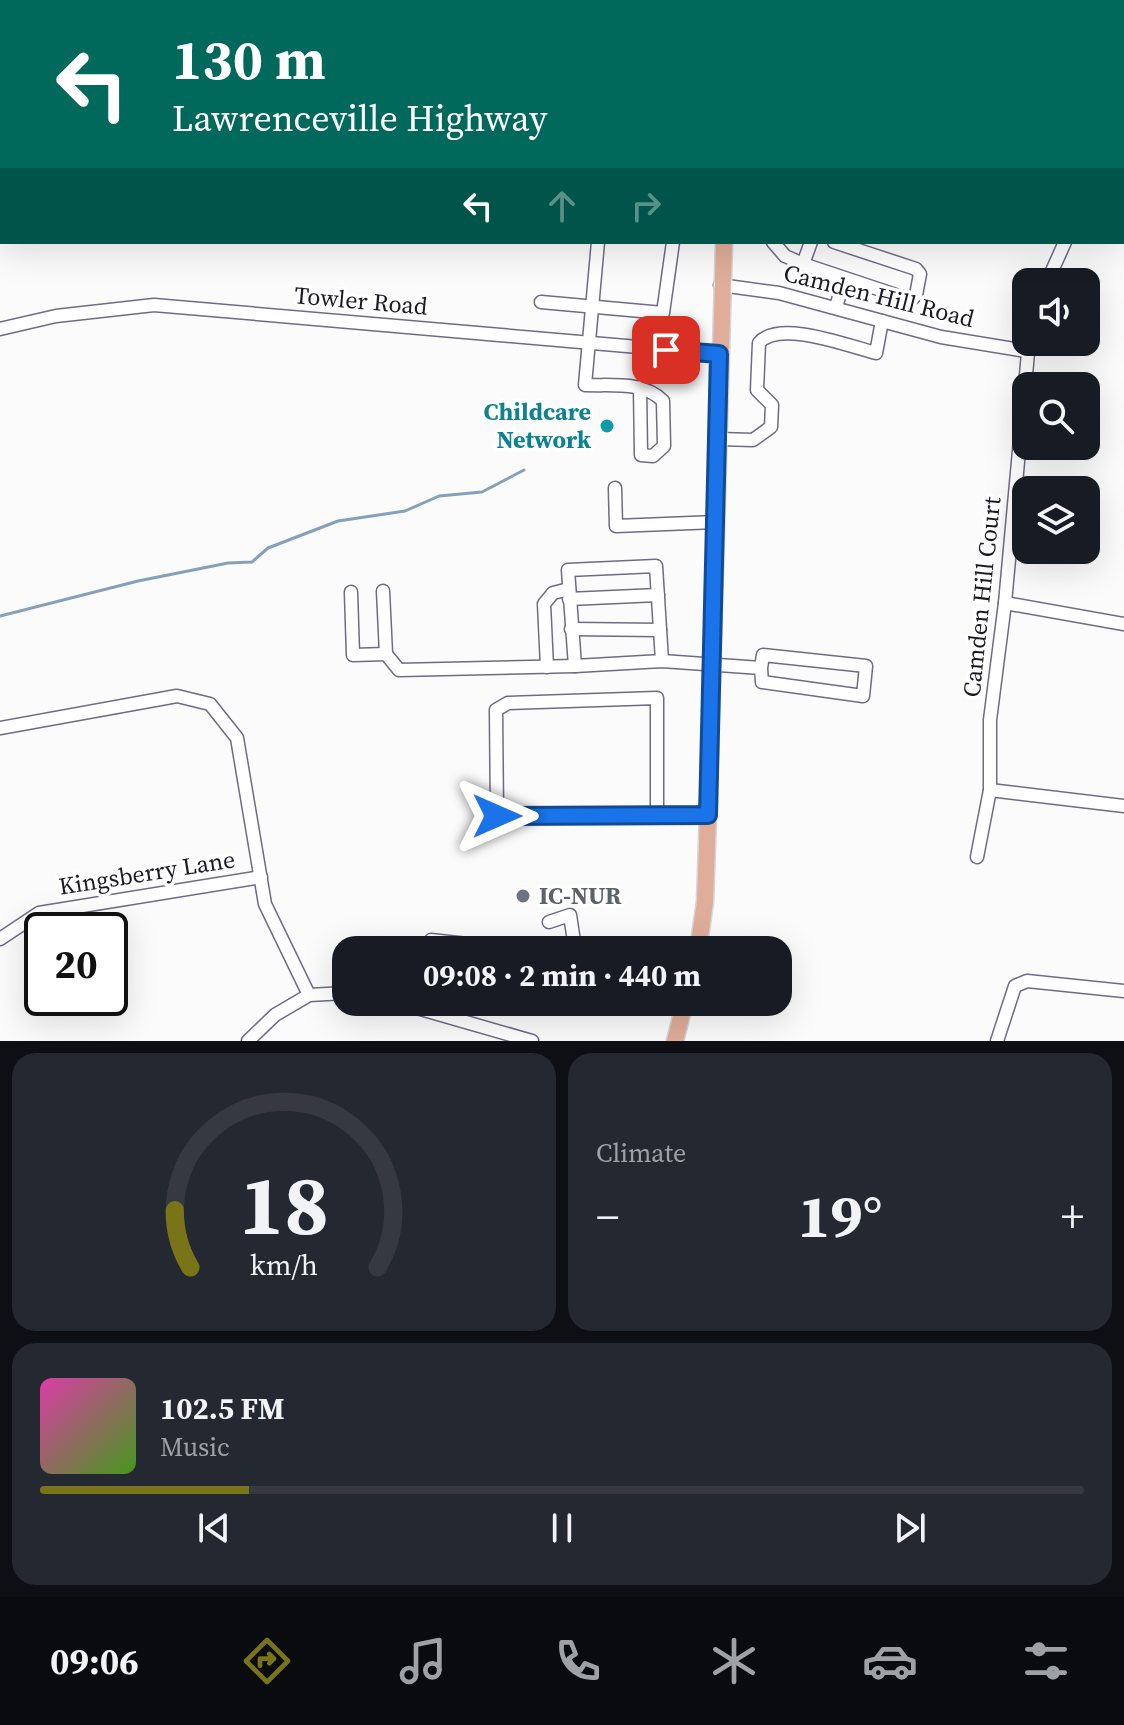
<!DOCTYPE html>
<meta charset="utf-8">
<style>
body{margin:0;font-family:"Source Serif 4",serif;background:#242831;color:#f1f3f6;height:100vh;display:flex;flex-direction:column;font-size:30px;white-space:nowrap}
*{box-sizing:border-box;margin:0}
p{font-size:26px;color:#9ea1a6}
.icon{flex:none;width:44px;height:44px;fill:none;stroke:currentColor;stroke-width:2;stroke-linecap:round;stroke-linejoin:round}
.map{position:relative;height:1041px;overflow:hidden}
.panel{display:flex;flex-direction:column;gap:12px;padding:12px;background:#0d0f14;flex:1}
.panel>*{flex:none}
.top-card{position:absolute;left:0px;top:0px;width:1124px;height:244px;box-shadow:0 8px 32px #0002;background:#00695c;color:#fff;overflow:hidden}
.buttons{position:absolute;left:1012px;top:268px;display:grid;gap:16px}
.buttons a{display:grid;place-items:center;width:88px;height:88px;border-radius:16px;background:#171b24;box-shadow:0 8px 32px #0002;font-size:40px}
.speed{position:absolute;left:24px;top:912px;display:flex;gap:16px;font-size:40px;font-weight:700;text-align:center}
.speed>*{display:grid;place-content:center;width:104px;height:104px;border-radius:50%;background:#171b24;box-shadow:0 8px 32px #0002;line-height:1}
.speed .limit{border:4px solid #111;border-radius:12px;background:#fff;color:#111}
.pin{position:absolute;display:grid;place-items:center;width:68px;height:68px;color:#fff;margin:-34px;border-radius:16px;box-shadow:0 4px 12px #0006}
.me{position:absolute;width:88px;margin:-44px;rotate:90deg;stroke-linejoin:round;filter:drop-shadow(0 0 6px #0008)}
.turn{display:flex;align-items:center;gap:28px;height:168px;padding:0 40px;font-size:36px}
.turn .icon{width:104px;height:104px;stroke-width:2.5}
.turn b{display:block;font-size:56px;line-height:68px}
.lanes{display:flex;align-items:center;height:76px;padding:0 40px;background:#0003;justify-content:center;gap:40px;direction:ltr}
.lanes .off{opacity:.35}
.big{font-size:60px;font-weight:700;line-height:1.1}
.panel .widget{flex:1;display:flex;flex-direction:column;justify-content:center;gap:12px;min-width:0;padding:0 28px;border-radius:24px;background:#242831}
.panel .dial{align-items:center;gap:0}
.dial svg{height:208px;overflow:visible;fill:none;stroke:#363941;stroke-width:7;stroke-linecap:round;text-anchor:middle}
.dial text{fill:#f1f3f6;stroke:none}
.song{display:flex;align-items:center;gap:24px}
.cover{width:96px;height:96px;border-radius:12px;background:linear-gradient(135deg,hsl(320 70% 55%),hsl(100 70% 35%))}
.played{height:8px;border-radius:4px;background:linear-gradient(90deg,#797418 20%,#363941 20%)}
.keys{display:flex;justify-content:space-around;direction:ltr}
.heat{display:flex;justify-content:space-between;align-items:center;font-size:44px;direction:ltr}
.panel .tiles{flex:1;display:grid;gap:12px;grid-template-columns:1fr 1fr}
.widget:last-child{grid-column:span 2}
.trip{position:absolute;left:332px;top:936px;width:460px;height:80px;border-radius:24px;background:#171b24;box-shadow:0 8px 32px #0002;font-weight:700;line-height:80px;text-align:center}
.tab-bar{display:flex;height:128px;justify-content:space-around;align-items:center;background:#090b0e;color:#9ea1a6}
.tab-bar .icon{width:56px;height:56px}
.tab-bar .current{color:#797418}
.tab-bar b{font-size:36px;color:#f1f3f6}
.map>svg:first-child{display:block}
</style>
<div class="map">
<svg width="1124" height="1041" viewBox="0 0 1124 1041">
<rect width="100%" height="100%" fill="#fbfbfb"/>
<polygon fill="#c2d5af" points="0,0 713,0 2,2 2,141"/>
<g fill="none" stroke-linecap="round" stroke-linejoin="round">
<polyline stroke="#86a0b9" stroke-width="3" points="0,616 138,581 228,563 252,562 268,548 338,521 405,511 439,496 482,492 524,470"/>
<defs>
<g id="minor">
<polyline points="695,0 700,2"/>
<polyline points="9,2 9,0"/>
<polyline points="231,2 231,0"/>
<polyline points="446,2 447,0"/>
<polyline points="523,2 523,0"/>
<polyline points="0,56 2,44"/>
<path d="M598,242L585,385C613,386 643,381 663,401L664,446L653,456L641,455L640,387"/>
<polyline points="773,242 785,256 803,264"/>
<polyline points="811,242 803,264 911,300 916,295 920,274 916,269 834,242"/>
<polyline points="1047,282 1065,242"/>
<polyline points="720,285 779,293 941,337 1026,351"/>
<polyline points="541,302 663,313 673,242"/>
<polyline points="836,307 844,280"/>
<polyline points="0,329 56,316 154,305 719,354"/>
<path d="M719,439L753,440L771,427L772,405L757,390L759,343C779,319 848,346 876,353L882,321"/>
<polyline points="615,488 616,526 716,522"/>
<polyline points="383,591 386,654"/>
<polyline points="351,592 353,655 386,654 399,670 575,666"/>
<polyline points="569,599 658,595"/>
<polyline points="1005,603 1124,624"/>
<polyline points="571,629 660,630"/>
<polyline points="662,661 575,666 568,570 656,566 662,661 761,668 763,655 866,666 863,696 762,682 761,668"/>
<polyline points="547,667 544,604 553,593 569,589"/>
<polyline points="0,728 177,696 210,704 237,738 265,904 309,995"/>
<polyline points="990,790 1124,806"/>
<polyline points="657,815 657,698 508,703 496,710 497,816 708,815"/>
<polyline points="977,857 990,790 990,720 1005,603 1029,342"/>
<polyline points="549,922 570,915 575,948"/>
<polyline points="0,939 39,913 261,877"/>
<polyline points="431,940 485,946 662,950"/>
<polyline points="396,1002 532,1041"/>
<polyline points="248,1041 275,1015 309,995 346,993"/>
<polyline points="997,1041 1015,986 1027,981 1124,991"/>
</g>
<g id="major">
<polyline points="736,2 736,0"/>
<polyline points="698,950 705,902 708,815 724,242"/>
<polyline points="675,1041 685,1002"/>
</g>
</defs>
<use href="#minor" stroke="#706a88" stroke-width="15"/>
<use href="#major" stroke="#d6d6d8" stroke-width="19"/>
<use href="#minor" stroke="#fff" stroke-width="12"/>
<use href="#major" stroke="#e0ad9a" stroke-width="16"/>
</g>
<g fill="none" stroke-linecap="round" stroke-linejoin="round">
<defs>
<polyline id="route" points="497,816 708,815 719,354 666,350"/>
</defs>
<use href="#route" stroke="#114b97" stroke-width="20"/>
<use href="#route" stroke="#1a73e8" stroke-width="14"/>
</g>
<circle fill="#0f9aa8" stroke="#fff" stroke-width="3" cx="607" cy="426" r="8"/>
<circle fill="#6b7280" stroke="#fff" stroke-width="3" cx="523" cy="896" r="8"/>
<g text-anchor="middle" stroke-width="7" stroke-linejoin="round" paint-order="stroke">
<g font-size="24" fill="#1d1a26" stroke="#fff">
<text transform="translate(879 296) rotate(14)" y="8">Camden Hill Road</text>
<text transform="translate(361 301) rotate(5)" y="8">Towler Road</text>
<text transform="translate(982 597) rotate(-84)" y="8">Camden Hill Court</text>
<text transform="translate(147 873) rotate(-9)" y="8">Kingsberry Lane</text>
</g>
<g font-size="24" font-weight="bold" fill="#0d838f" stroke="#fff" text-anchor="end">
<text x="591" y="420">Childcare<tspan x="591" dy="28">Network</tspan></text>
</g>
<g font-size="24" font-weight="bold" fill="#5b616d" stroke="#fff" text-anchor="start">
<text x="539" y="904">IC-NUR</text>
</g>
</g>
</svg>
<div class="buttons">
<a><svg class="icon" aria-label="sound" viewBox="0 0 24 24"><path d="M4 9h4l5-4v14l-5-4H4zM17 9q2 3 0 6"/></svg></a>
<a><svg class="icon" aria-label="search" viewBox="0 0 24 24"><circle cx="10" cy="10" r="6"/><path d="M15 15l6 6"/></svg></a>
<a><svg class="icon" aria-label="layers" viewBox="0 0 24 24"><path d="M12 4l9 5-9 5-9-5zM3 14l9 5 9-5"/></svg></a>
</div>
<div class="speed"><div class="limit">20</div></div>
<div class="pin" style="left:666px;top:350px;background:#d93025"><svg class="icon" aria-label="arrive" viewBox="0 0 24 24"><path d="M6 21V4h12l-3 4 3 4H6"/></svg></div>
<svg class="me" style="left:497px;top:816px" viewBox="-20 -20 40 40"><path d="M0-17L14 15 0 8-14 15z" fill="#1a73e8" stroke="#fff" stroke-width="4"/></svg>
<div class="trip">09:08 · 2 min · 440 m</div>
<div class="top-card">
<div class="turn"><svg class="icon" aria-label="left" viewBox="0 0 24 24"><path d="M17 20v-9H6M10 6l-5 5 5 5"/></svg><div><b>130 m</b>Lawrenceville Highway</div></div>
<div class="lanes"><svg class="icon" aria-label="left" viewBox="0 0 24 24"><path d="M17 20v-9H6M10 6l-5 5 5 5"/></svg><svg class="icon off" aria-label="ahead" viewBox="0 0 24 24"><path d="M12 20V5M6 11l6-6 6 6"/></svg><svg class="icon off" aria-label="right" viewBox="0 0 24 24"><path d="M7 20v-9h11M14 6l5 5-5 5"/></svg></div>
</div>
</div>
<section class="panel">
<div class="tiles">
<div class="widget dial"><svg viewBox="0 0 100 80">
<path d="M14 69A42 42 0 1 1 86 69"/>
<path d="M14 69A42 42 0 0 1 8 47" stroke="#797418"/>
<text x="50" y="56" font-size="32" font-weight="700">18</text>
<text x="50" y="72" font-size="11">km/h</text>
</svg></div>
<div class="widget"><p>Climate</p>
<div class="heat"><a>−</a><b class="big">19°</b><a>+</a></div>
</div>
<div class="widget">
<div class="song"><i class="cover"></i><div><b>102.5 FM</b><p>Music</p></div></div>
<div class="played"></div>
<div class="keys"><svg class="icon" aria-label="previous" viewBox="0 0 24 24"><path d="M18 5L8 12l10 7zM5 5v14"/></svg><svg class="icon" aria-label="pause" viewBox="0 0 24 24"><path d="M8 5v14M16 5v14"/></svg><svg class="icon" aria-label="next" viewBox="0 0 24 24"><path d="M6 5l10 7-10 7zM19 5v14"/></svg></div>
</div>
</div>
</section>
<nav class="tab-bar">
<b>09:06</b>
<svg class="icon current" aria-label="directions" viewBox="0 0 24 24"><path d="M12 3l9 9-9 9-9-9zM9 14v-3h6M13 9l2 2-2 2"/></svg>
<svg class="icon" aria-label="music" viewBox="0 0 24 24"><path d="M9 18V5l10-2v13"/><circle cx="6" cy="18" r="3"/><circle cx="16" cy="16" r="3"/></svg>
<svg class="icon" aria-label="phone" viewBox="0 0 24 24"><path d="M5 4h4l2 5-3 2q2 4 5 5l2-3 5 2v4C11 20 4 13 5 4z"/></svg>
<svg class="icon" aria-label="climate" viewBox="0 0 24 24"><path d="M12 3v18M4 7l16 10M4 17L20 7"/></svg>
<svg class="icon" aria-label="car" viewBox="0 0 24 24"><path d="M5 17H2v-5l4-1 3-4h7l3 4 3 1v5h-3M9 17h6M6 11h13"/><circle cx="7" cy="17" r="2"/><circle cx="17" cy="17" r="2"/></svg>
<svg class="icon" aria-label="filters" viewBox="0 0 24 24"><path d="M4 7h16M4 17h16"/><circle cx="9" cy="7" r="2"/><circle cx="15" cy="17" r="2"/></svg>
</nav>
